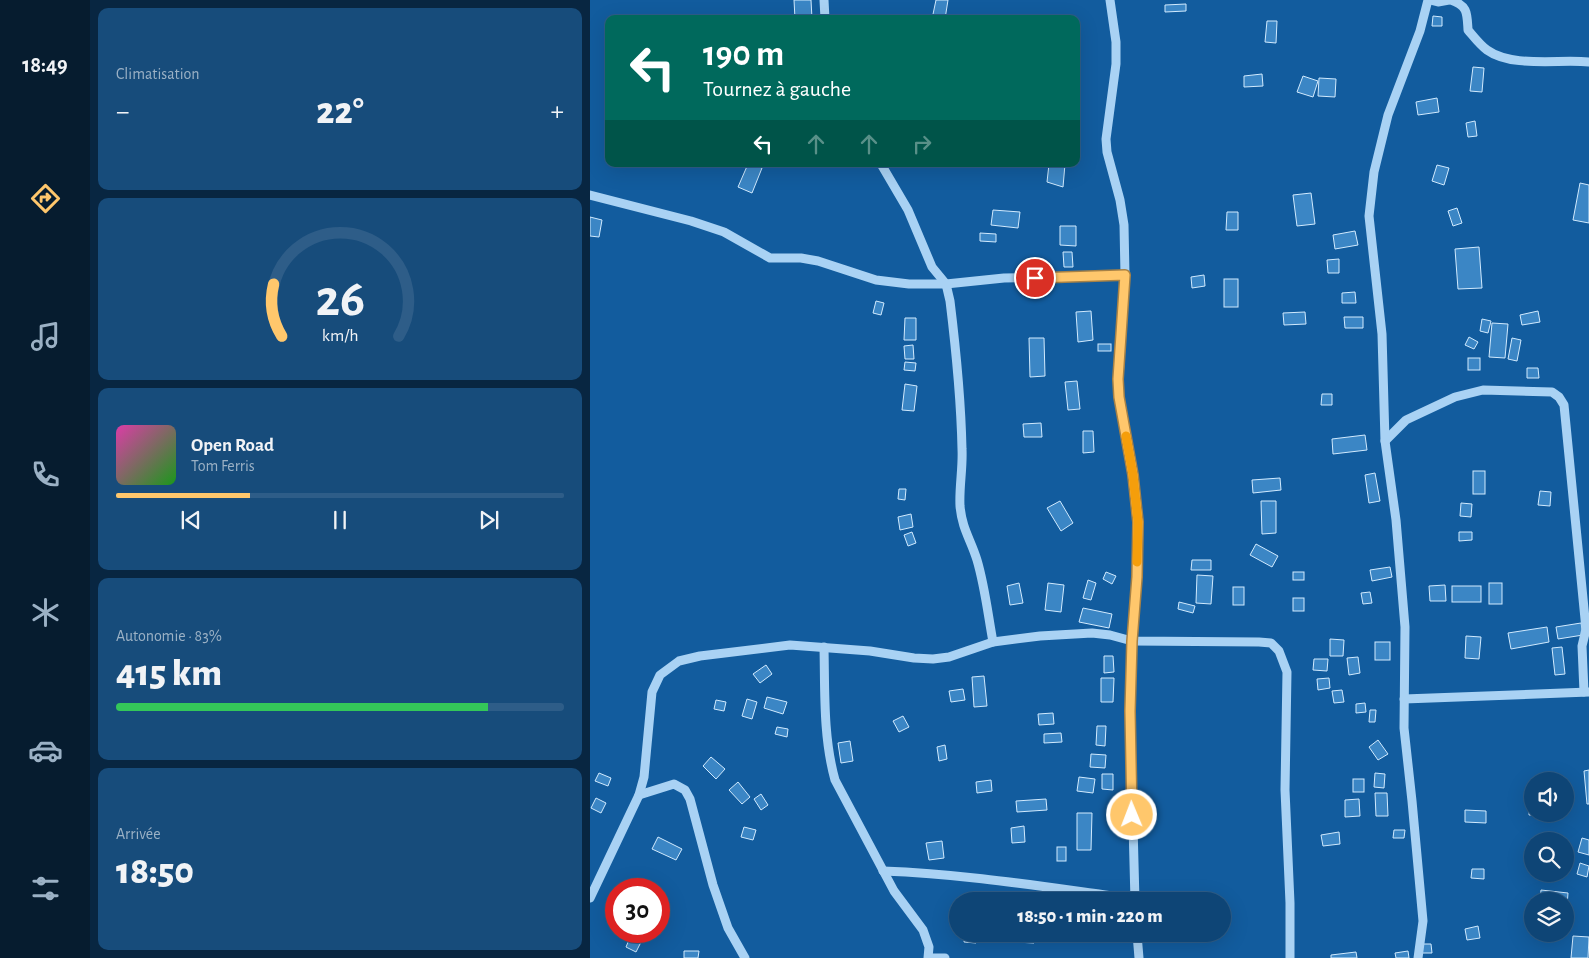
<!DOCTYPE html>
<html lang="fr">
<meta charset="utf-8">
<style>
body{margin:0;font-family:"Alegreya Sans",sans-serif;background:#174c7b;color:#f1f3f6;height:100vh;display:flex;flex-direction:column;font-size:19px;white-space:nowrap}
*{box-sizing:border-box;margin:0}
p{font-size:16px;color:#9bb1c5}
.icon{flex:none;width:28px;height:28px;fill:none;stroke:currentColor;stroke-width:2;stroke-linecap:round;stroke-linejoin:round}
.map{position:relative;flex:1;overflow:hidden}
.drawer{display:flex;flex-direction:column;gap:8px;padding:8px;background:#082641;width:500px}
.drawer>*{flex:none}
.hud{position:absolute;left:15px;top:15px;width:475px;height:152px;border-radius:10px;box-shadow:0 5px 20px #0002,0 0 0 1px #2e5d88;background:#00695c;color:#fff;overflow:hidden}
.fabs{position:absolute;left:934px;top:772px;display:grid;gap:10px}
.fabs a{display:grid;place-items:center;width:50px;height:50px;border-radius:50%;background:#0e4576;box-shadow:0 5px 20px #0002,0 0 0 1px #2e5d88;font-size:25px}
.speed{position:absolute;left:15px;top:878px;display:flex;gap:10px;font-size:25px;font-weight:700;text-align:center}
.speed>*{display:grid;place-content:center;width:65px;height:65px;border-radius:50%;background:#0e4576;box-shadow:0 5px 20px #0002,0 0 0 1px #2e5d88;line-height:1}
.speed .limit{border:8px solid #d22;background:#fff;color:#111}
.pin{position:absolute;display:grid;place-items:center;width:42px;height:42px;color:#fff;margin:-21px;border:2px solid #fff;border-radius:50%;box-shadow:0 1px 5px #0007}
.me{position:absolute;width:55px;margin:-28px;rotate:359deg;stroke-linejoin:round;filter:drop-shadow(0 0 4px #0008)}
.turn{display:flex;align-items:center;gap:18px;height:105px;padding:0 15px;font-size:22px}
.turn .icon{width:65px;height:65px;stroke-width:2.5}
.turn b{display:block;font-size:35px;line-height:42px}
.lanes{display:flex;align-items:center;height:48px;padding:0 15px;background:#0003;justify-content:center;gap:25px;direction:ltr}
.lanes .off{opacity:.35}
.big{font-size:38px;font-weight:800;line-height:1.1}
.drawer .widget{flex:1;display:flex;flex-direction:column;justify-content:center;gap:8px;min-width:0;padding:0 18px;border-radius:10px;background:#174c7b}
.drawer .dial{align-items:center;gap:0}
.dial svg{height:130px;overflow:visible;fill:none;stroke:#2e5d88;stroke-width:7;stroke-linecap:round;text-anchor:middle}
.dial text{fill:#f1f3f6;stroke:none}
.song{display:flex;align-items:center;gap:15px}
.cover{width:60px;height:60px;border-radius:8px;background:linear-gradient(135deg,hsl(320 70% 55%),hsl(120 70% 35%))}
.played{height:5px;border-radius:2px;background:linear-gradient(90deg,#ffc76c 30%,#2e5d88 30%)}
.keys{display:flex;justify-content:space-around;direction:ltr}
.heat{display:flex;justify-content:space-between;align-items:center;font-size:28px;direction:ltr}
.charge{height:8px;border-radius:4px;background:linear-gradient(90deg,#34c759 83%,#2e5d88 0)}
.trip{position:absolute;left:359px;top:892px;width:282px;height:50px;border-radius:25px;background:#0e4576;box-shadow:0 5px 20px #0002,0 0 0 1px #2e5d88;font-weight:800;line-height:50px;text-align:center}
main{display:flex;flex:1;min-height:0}
.tab-bar{display:flex;flex-direction:column;width:90px;justify-content:space-around;align-items:center;background:#061c2f;color:#9bb1c5}
.tab-bar .icon{width:35px;height:35px}
.tab-bar .active{color:#ffc76c}
.tab-bar b{font-size:22px;color:#f1f3f6}
.map>svg:first-child{display:block}
</style>
<main>
<nav class="tab-bar">
<b>18:49</b>
<svg class="icon active" aria-label="directions" viewBox="0 0 24 24"><path d="M12 3l9 9-9 9-9-9zM9 14v-3h6M13 9l2 2-2 2"/></svg>
<svg class="icon" aria-label="music" viewBox="0 0 24 24"><path d="M9 18V5l10-2v13"/><circle cx="6" cy="18" r="3"/><circle cx="16" cy="16" r="3"/></svg>
<svg class="icon" aria-label="phone" viewBox="0 0 24 24"><path d="M5 4h4l2 5-3 2q2 4 5 5l2-3 5 2v4C11 20 4 13 5 4z"/></svg>
<svg class="icon" aria-label="climate" viewBox="0 0 24 24"><path d="M12 3v18M4 7l16 10M4 17L20 7"/></svg>
<svg class="icon" aria-label="car" viewBox="0 0 24 24"><path d="M5 17H2v-5l4-1 3-4h7l3 4 3 1v5h-3M9 17h6M6 11h13"/><circle cx="7" cy="17" r="2"/><circle cx="17" cy="17" r="2"/></svg>
<svg class="icon" aria-label="filters" viewBox="0 0 24 24"><path d="M4 7h16M4 17h16"/><circle cx="9" cy="7" r="2"/><circle cx="15" cy="17" r="2"/></svg>
</nav>
<section class="drawer">
<div class="widget"><p>Climatisation</p>
<div class="heat"><a>−</a><b class="big">22°</b><a>+</a></div>
</div>
<div class="widget dial"><svg viewBox="0 0 100 80">
<path d="M14 69A42 42 0 1 1 86 69"/>
<path d="M14 69A42 42 0 0 1 9 37" stroke="#ffc76c"/>
<text x="50" y="56" font-size="32" font-weight="700">26</text>
<text x="50" y="72" font-size="11">km/h</text>
</svg></div>
<div class="widget">
<div class="song"><i class="cover"></i><div><b>Open Road</b><p>Tom Ferris</p></div></div>
<div class="played"></div>
<div class="keys"><svg class="icon" aria-label="previous" viewBox="0 0 24 24"><path d="M18 5L8 12l10 7zM5 5v14"/></svg><svg class="icon" aria-label="pause" viewBox="0 0 24 24"><path d="M8 5v14M16 5v14"/></svg><svg class="icon" aria-label="next" viewBox="0 0 24 24"><path d="M6 5l10 7-10 7zM19 5v14"/></svg></div>
</div>
<div class="widget"><p>Autonomie · 83%</p><b class="big">415 km</b><div class="charge"></div></div>
<div class="widget"><p>Arrivée</p><b class="big">18:50</b></div>
</section>
<div class="map">
<svg width="999" height="958" viewBox="0 0 999 958">
<rect width="100%" height="100%" fill="#125c9e"/>
<g fill="#3b86c5" stroke="#d1eafe">
<polygon points="204,0 221,0 222,19 205,19"/>
<polygon points="346,0 358,0 355,19 342,19"/>
<polygon points="596,4 596,11 575,12 575,5"/>
<polygon points="843,16 852,17 852,26 842,26"/>
<polygon points="677,21 687,21 686,43 675,42"/>
<polygon points="883,67 894,68 892,92 880,91"/>
<polygon points="672,74 673,86 654,87 654,76"/>
<polygon points="713,76 728,81 723,97 707,92"/>
<polygon points="729,78 746,79 745,97 728,96"/>
<polygon points="847,98 849,112 828,115 826,102"/>
<polygon points="885,121 887,136 878,137 876,123"/>
<polygon points="158,164 172,168 162,193 148,187"/>
<polygon points="459,164 475,164 473,187 457,182"/>
<polygon points="847,165 859,168 854,185 842,181"/>
<polygon points="990,183 999,185 999,223 983,220"/>
<polygon points="721,193 725,224 707,226 703,195"/>
<polygon points="867,208 872,223 863,226 858,211"/>
<polygon points="403,210 430,212 428,228 401,225"/>
<polygon points="637,212 648,212 648,230 636,230"/>
<polygon points="0,217 12,220 9,237 0,236"/>
<polygon points="470,226 486,226 486,246 470,245"/>
<polygon points="765,231 768,245 745,249 743,235"/>
<polygon points="390,233 406,234 406,242 390,241"/>
<polygon points="889,247 892,288 868,289 865,249"/>
<polygon points="473,252 482,252 483,267 474,267"/>
<polygon points="749,259 749,273 738,273 737,260"/>
<polygon points="614,275 615,286 602,288 601,277"/>
<rect x="634" y="279" width="14" height="28"/>
<polygon points="765,292 766,303 752,303 752,293"/>
<polygon points="286,301 294,303 291,315 283,313"/>
<polygon points="501,311 503,340 488,342 486,312"/>
<polygon points="948,311 950,322 932,325 930,315"/>
<polygon points="715,312 716,324 694,325 693,313"/>
<polygon points="754,317 773,317 773,328 755,328"/>
<polygon points="315,318 326,318 326,340 314,340"/>
<polygon points="892,319 901,321 898,333 890,331"/>
<polygon points="902,323 918,324 915,358 899,357"/>
<polygon points="879,337 888,342 884,349 875,345"/>
<polygon points="439,338 454,338 455,376 440,377"/>
<polygon points="922,338 931,340 927,361 918,359"/>
<rect x="508" y="344" width="13" height="7"/>
<polygon points="323,345 324,359 315,359 314,346"/>
<rect x="878" y="358" width="12" height="12"/>
<polygon points="315,362 326,363 325,371 314,370"/>
<polygon points="937,368 948,368 949,378 937,378"/>
<polygon points="487,381 490,409 478,410 475,382"/>
<polygon points="315,384 327,386 324,411 312,410"/>
<polygon points="732,394 742,394 742,405 731,405"/>
<polygon points="451,423 452,437 434,437 433,424"/>
<polygon points="493,431 503,431 504,452 493,453"/>
<polygon points="775,435 777,450 743,454 742,439"/>
<rect x="883" y="471" width="12" height="23"/>
<polygon points="785,473 790,501 779,503 775,475"/>
<polygon points="690,478 691,490 663,493 662,480"/>
<polygon points="309,489 316,489 315,500 308,499"/>
<polygon points="950,491 961,492 960,506 948,505"/>
<polygon points="470,501 483,523 471,531 457,508"/>
<polygon points="671,501 686,501 686,533 672,534"/>
<polygon points="871,503 882,504 881,517 870,516"/>
<polygon points="321,514 323,527 310,530 308,517"/>
<polygon points="322,532 326,543 318,546 314,535"/>
<polygon points="869,532 882,532 882,540 869,541"/>
<polygon points="666,544 688,556 682,567 660,555"/>
<polygon points="602,560 621,560 621,570 601,570"/>
<polygon points="800,567 802,577 782,581 780,570"/>
<polygon points="516,572 526,576 522,584 513,579"/>
<rect x="703" y="572" width="11" height="8"/>
<polygon points="607,575 623,576 621,604 606,603"/>
<polygon points="498,580 506,583 501,600 493,598"/>
<polygon points="429,583 433,603 420,605 417,586"/>
<polygon points="458,583 474,585 471,612 455,610"/>
<rect x="899" y="583" width="13" height="21"/>
<polygon points="855,585 856,601 840,601 839,586"/>
<rect x="862" y="586" width="29" height="16"/>
<rect x="643" y="587" width="11" height="18"/>
<polygon points="780,592 782,603 773,604 771,593"/>
<rect x="703" y="598" width="11" height="13"/>
<polygon points="589,602 605,606 603,613 588,609"/>
<polygon points="493,608 522,614 519,628 489,622"/>
<polygon points="991,623 993,635 968,639 966,627"/>
<polygon points="957,627 959,642 921,649 918,633"/>
<polygon points="876,636 891,637 889,659 875,658"/>
<polygon points="740,639 754,640 753,656 740,656"/>
<rect x="785" y="642" width="15" height="18"/>
<polygon points="972,647 975,674 965,675 962,648"/>
<polygon points="514,656 523,656 524,672 514,673"/>
<polygon points="768,657 770,673 759,675 757,658"/>
<polygon points="724,659 738,659 737,671 723,670"/>
<polygon points="176,665 182,674 170,683 163,674"/>
<polygon points="394,676 397,706 384,707 382,677"/>
<polygon points="511,678 524,678 523,702 511,702"/>
<polygon points="739,678 740,688 728,690 727,679"/>
<polygon points="373,689 375,700 361,702 359,691"/>
<polygon points="752,690 754,702 744,703 742,691"/>
<polygon points="177,697 197,702 193,714 174,708"/>
<polygon points="157,699 167,702 162,719 152,716"/>
<polygon points="126,700 136,702 134,711 124,709"/>
<polygon points="775,703 776,712 766,713 766,704"/>
<polygon points="780,710 786,710 785,722 779,722"/>
<polygon points="463,713 464,724 449,725 448,714"/>
<polygon points="313,716 319,727 309,732 303,721"/>
<polygon points="507,726 516,726 515,746 506,745"/>
<polygon points="187,727 198,729 197,737 185,734"/>
<polygon points="471,733 472,742 454,743 454,734"/>
<polygon points="788,740 798,754 788,760 779,747"/>
<polygon points="260,741 263,761 251,763 248,743"/>
<polygon points="355,745 357,759 349,761 347,747"/>
<polygon points="501,754 516,755 515,768 500,767"/>
<polygon points="121,757 135,769 126,779 113,766"/>
<polygon points="999,770 999,804 997,804 994,771"/>
<polygon points="9,773 21,778 18,786 5,781"/>
<polygon points="785,773 795,774 794,788 784,787"/>
<polygon points="512,774 523,774 523,790 512,789"/>
<polygon points="489,777 505,779 503,793 487,791"/>
<rect x="763" y="779" width="11" height="13"/>
<polygon points="401,780 402,791 387,793 386,782"/>
<polygon points="148,782 160,797 152,804 139,790"/>
<polygon points="785,793 797,793 798,816 786,816"/>
<polygon points="171,794 178,805 171,810 164,799"/>
<polygon points="940,794 942,794 942,814 950,814 950,815 939,815"/>
<polygon points="6,798 16,803 11,813 1,808"/>
<polygon points="456,799 457,810 427,812 426,801"/>
<polygon points="769,799 770,816 755,817 755,800"/>
<polygon points="875,810 896,811 896,823 875,822"/>
<polygon points="487,813 502,813 501,850 487,850"/>
<polygon points="434,826 435,842 422,843 421,828"/>
<polygon points="154,827 166,830 163,840 151,837"/>
<polygon points="804,830 815,830 814,838 803,838"/>
<polygon points="749,832 750,844 733,846 731,835"/>
<polygon points="68,837 92,849 86,860 62,849"/>
<polygon points="992,838 999,840 999,855 988,852"/>
<polygon points="352,841 354,858 339,860 336,843"/>
<rect x="467" y="847" width="9" height="14"/>
<polygon points="990,863 999,866 997,877 987,874"/>
<polygon points="882,869 894,869 894,879 881,878"/>
<polygon points="951,890 978,893 977,906 975,906 975,901 950,901"/>
<polygon points="888,926 890,938 877,940 875,929"/>
<polygon points="375,934 387,934 386,943 374,942"/>
<polygon points="406,934 415,934 415,941 405,941"/>
<polygon points="426,934 445,934 444,943 426,942"/>
<polygon points="41,935 52,940 46,952 36,947"/>
<polygon points="983,936 999,937 998,958 981,958"/>
<polygon points="831,944 841,944 842,953 832,953"/>
<polygon points="94,951 109,951 108,958 94,958"/>
<polygon points="818,951 819,958 806,958 805,953"/>
<polygon points="766,952 767,958 741,958 741,955"/>
</g>
<g fill="none" stroke-linecap="round" stroke-linejoin="round">
<g stroke="#a9d2f4" stroke-width="9">
<polyline points="234,0 235,19"/>
<polyline points="520,0 526,42 526,64 516,139 517,152 530,200 534,225 535,275 529,379 529,397 543,475 548,522 547,577 542,641 540,711 545,901"/>
<polyline points="840,0 848,2 859,0"/>
<path d="M861,0C878,6 877,13 878,30C884,37 890,45 897,50C922,68 969,59 999,62"/>
<path d="M291,164L318,210L342,267L356,284L360,301C366,350 371,400 372,449C373,468 369,487 370,506C372,529 381,540 387,560C395,587 398,615 403,642"/>
<polyline points="0,195 101,221 134,232 180,258 211,258 228,261 286,280 319,284 356,284 414,278 535,275"/>
<polyline points="795,441 816,420 865,397 893,390 962,392 969,397 974,405 996,629 992,646 994,692"/>
<path d="M234,647C235,691 233,737 245,780L304,891L333,930L339,947L338,958"/>
<polyline points="814,699 999,692"/>
<polyline points="49,795 84,784 95,790 100,799 123,885 138,928 155,958"/>
<path d="M293,871C378,874 461,888 545,899"/>
<polyline points="0,898 49,795 54,777 62,692 70,675 89,661 110,656 200,645 280,651 324,658 343,659 359,657 403,642 450,636 502,633 520,635 542,641 669,642 681,643 689,651 697,672 695,790 700,903 700,958"/>
<polyline points="547,934 549,958"/>
<polyline points="339,958 355,958"/>
<polyline points="828,958 833,921 822,801 814,728 815,627 806,520 795,441 792,334 779,216 784,172 798,115 830,31 838,0"/>
</g>
</g>
<g fill="none" stroke-linecap="round" stroke-linejoin="round">
<defs>
<polyline id="route" points="445,278 535,275 528,379 529,397 543,475 548,522 547,577 542,641 540,711 542,815"/>
</defs>
<use href="#route" stroke="#a68146" stroke-width="12"/>
<use href="#route" stroke="#ffc76c" stroke-width="9"/>
<polyline stroke="#f59e0b" stroke-width="9" points="536,436 543,475 548,522 547,562"/>
</g>
</svg>
<div class="fabs">
<a><svg class="icon" aria-label="sound" viewBox="0 0 24 24"><path d="M4 9h4l5-4v14l-5-4H4zM17 9q2 3 0 6"/></svg></a>
<a><svg class="icon" aria-label="search" viewBox="0 0 24 24"><circle cx="10" cy="10" r="6"/><path d="M15 15l6 6"/></svg></a>
<a><svg class="icon" aria-label="layers" viewBox="0 0 24 24"><path d="M12 4l9 5-9 5-9-5zM3 14l9 5 9-5"/></svg></a>
</div>
<div class="speed"><div class="limit">30</div></div>
<div class="pin" style="left:445px;top:278px;background:#d93025"><svg class="icon" aria-label="arrive" viewBox="0 0 24 24"><path d="M6 21V4h12l-3 4 3 4H6"/></svg></div>
<svg class="me" style="left:542px;top:815px" viewBox="-20 -20 40 40"><circle r="17" fill="#ffc76c" stroke="#fff" stroke-width="3"/><path d="M0-11L8 9 0 5-8 9z" fill="#fff"/></svg>
<div class="trip">18:50 · 1 min · 220 m</div>
<div class="hud">
<div class="turn"><svg class="icon" aria-label="left" viewBox="0 0 24 24"><path d="M17 20v-9H6M10 6l-5 5 5 5"/></svg><div><b>190 m</b>Tournez à gauche</div></div>
<div class="lanes"><svg class="icon" aria-label="left" viewBox="0 0 24 24"><path d="M17 20v-9H6M10 6l-5 5 5 5"/></svg><svg class="icon off" aria-label="ahead" viewBox="0 0 24 24"><path d="M12 20V5M6 11l6-6 6 6"/></svg><svg class="icon off" aria-label="ahead" viewBox="0 0 24 24"><path d="M12 20V5M6 11l6-6 6 6"/></svg><svg class="icon off" aria-label="right" viewBox="0 0 24 24"><path d="M7 20v-9h11M14 6l5 5-5 5"/></svg></div>
</div>
</div>
</main>
